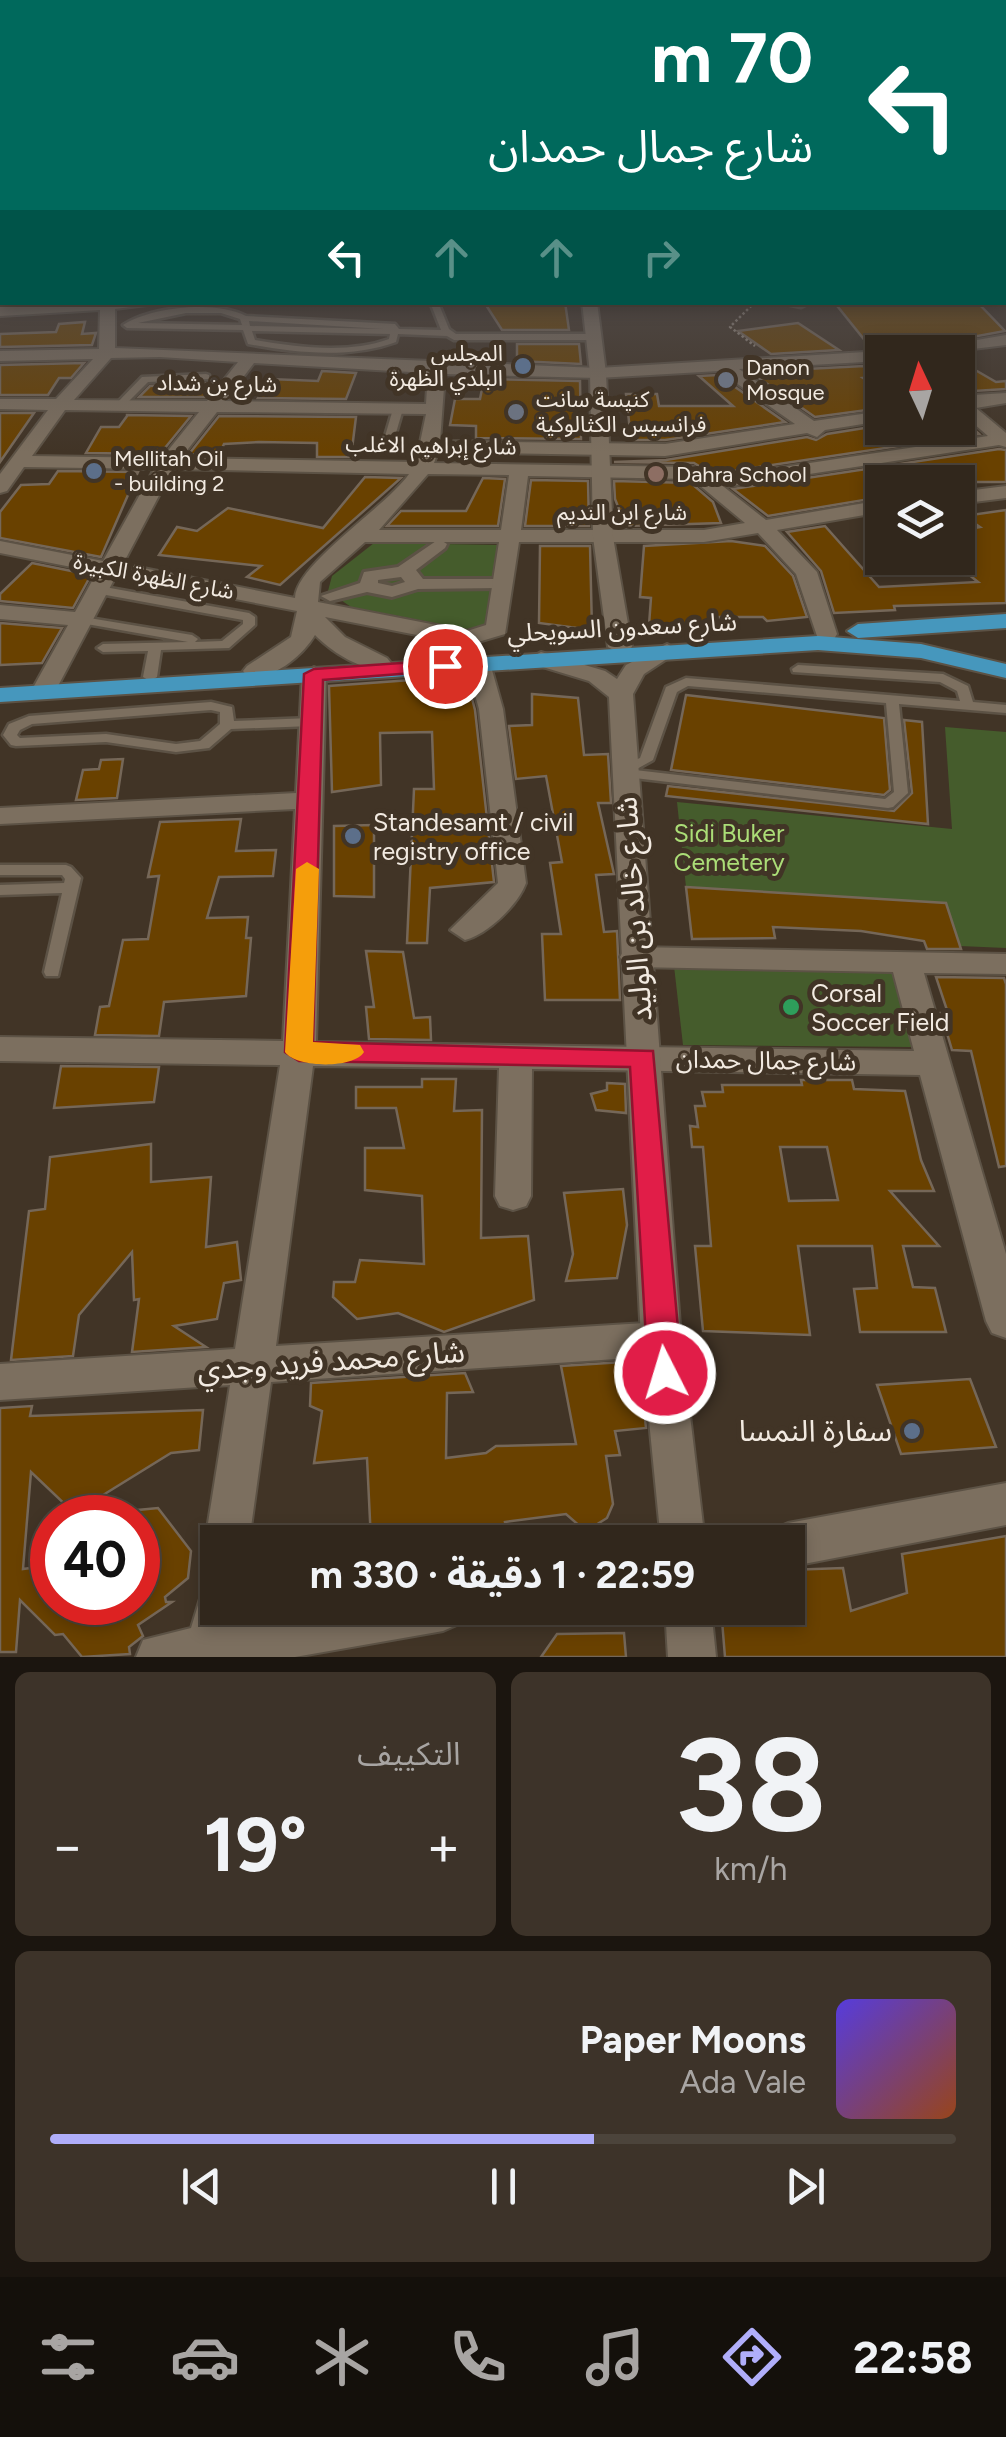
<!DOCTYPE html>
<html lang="ar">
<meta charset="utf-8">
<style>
body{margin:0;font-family:Figtree,"Noto Sans Arabic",sans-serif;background:#3d3329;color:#f1f3f6;direction:rtl;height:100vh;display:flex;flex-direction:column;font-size:38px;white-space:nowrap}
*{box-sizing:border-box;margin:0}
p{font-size:32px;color:#a8a5a3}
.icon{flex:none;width:55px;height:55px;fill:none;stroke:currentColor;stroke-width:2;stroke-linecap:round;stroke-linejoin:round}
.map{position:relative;height:1657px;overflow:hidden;direction:ltr}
.panel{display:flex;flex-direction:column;gap:15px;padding:15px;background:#1b150f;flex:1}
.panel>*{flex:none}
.banner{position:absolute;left:0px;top:0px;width:1008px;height:305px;box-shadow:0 5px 15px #0003,0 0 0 2px #4c443b;direction:rtl;background:#00695c;color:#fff;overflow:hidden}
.needle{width:65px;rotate:356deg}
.controls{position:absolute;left:865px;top:335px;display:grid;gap:20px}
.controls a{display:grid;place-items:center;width:110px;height:110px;border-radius:0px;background:#31271c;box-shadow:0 5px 15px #0003,0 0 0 2px #4c443b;font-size:50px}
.speed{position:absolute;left:30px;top:1495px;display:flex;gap:20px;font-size:50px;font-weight:700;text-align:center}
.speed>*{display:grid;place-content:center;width:130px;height:130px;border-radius:50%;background:#31271c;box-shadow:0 5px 15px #0003,0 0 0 2px #4c443b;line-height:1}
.speed .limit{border:15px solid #d22;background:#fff;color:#111}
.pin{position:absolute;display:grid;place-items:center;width:85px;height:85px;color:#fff;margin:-42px;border:5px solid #fff;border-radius:50%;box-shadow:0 2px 10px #0007}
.me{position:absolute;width:110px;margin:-55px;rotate:355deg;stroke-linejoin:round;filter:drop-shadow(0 0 8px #0008)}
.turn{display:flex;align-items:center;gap:35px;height:210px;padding:0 30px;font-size:45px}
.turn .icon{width:130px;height:130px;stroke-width:2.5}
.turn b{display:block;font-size:70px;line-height:85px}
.lanes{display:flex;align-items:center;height:95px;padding:0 30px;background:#0003;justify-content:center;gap:50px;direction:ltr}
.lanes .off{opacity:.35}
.big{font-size:75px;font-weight:700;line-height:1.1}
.panel .tile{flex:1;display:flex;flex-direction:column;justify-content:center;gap:15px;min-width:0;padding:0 35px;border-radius:15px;background:#3d3329}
.panel .dial{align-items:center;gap:0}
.dial b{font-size:130px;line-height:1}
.song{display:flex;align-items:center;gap:30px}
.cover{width:120px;height:120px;border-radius:15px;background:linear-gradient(135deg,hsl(250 70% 55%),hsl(20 70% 35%))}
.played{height:10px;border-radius:5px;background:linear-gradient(90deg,#b0aefa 60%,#4c443b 60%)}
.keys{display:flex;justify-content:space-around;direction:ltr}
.heat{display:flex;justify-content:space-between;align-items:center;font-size:55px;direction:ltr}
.panel .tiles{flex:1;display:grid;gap:15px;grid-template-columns:1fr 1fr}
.tile:last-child{grid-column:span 2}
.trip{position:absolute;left:200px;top:1525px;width:605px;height:100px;border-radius:0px;background:#31271c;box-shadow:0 5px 15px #0003,0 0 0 2px #4c443b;font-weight:700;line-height:100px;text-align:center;direction:rtl}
.menu{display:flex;height:160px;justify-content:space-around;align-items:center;background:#14100b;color:#a8a5a3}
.menu .icon{width:70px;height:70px}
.menu .on{color:#b0aefa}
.menu b{font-size:45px;color:#f1f3f6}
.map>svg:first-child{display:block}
</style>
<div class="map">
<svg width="1006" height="1657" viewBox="0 0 1006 1657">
<rect width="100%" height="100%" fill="#413426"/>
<g fill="#455c2c">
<polygon points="374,543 503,545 487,624 467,629 351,607 328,591 332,576"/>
<polygon points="945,727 1006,732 1006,948 960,946 946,903 686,887 677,802 952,829"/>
<polygon points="674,966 892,968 914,1047 683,1045"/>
</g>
<g fill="#694100" stroke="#756758" stroke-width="2.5" fill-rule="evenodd">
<polygon points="484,302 565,302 569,330 502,330"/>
<polygon points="834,302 977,302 1005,331 891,352 871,348"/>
<polygon points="85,322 82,334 96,333 92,345 0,347 0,334 56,332 59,324"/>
<polygon points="798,323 839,350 771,354 738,331"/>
<polygon points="517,344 579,344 581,364 517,361"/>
<polygon points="958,360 996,382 1006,381 1006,389 958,392"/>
<polygon points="84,363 71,378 59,378 48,395 0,395 0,365"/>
<polygon points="864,366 873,377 863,378 882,391 882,408 815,417 750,372"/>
<polygon points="322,371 356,373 346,399 258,398 270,379 318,381"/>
<polygon points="718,375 785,422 665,440 631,440 626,394 657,394 659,406 733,406 699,376"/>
<polygon points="484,379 580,381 581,439 476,438 476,426 450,425 455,399 480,399"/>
<polygon points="198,383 216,384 205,397 139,397 150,386"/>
<polygon points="0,413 34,413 0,462"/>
<polygon points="127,416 127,415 191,416 160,454 86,453 101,427 119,427"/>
<polygon points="219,416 356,417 351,457 317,457 317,443 259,442 224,444 219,455 189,454"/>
<polygon points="969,425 979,434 712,474 694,463 614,462 666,460 807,437 816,440 827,434 877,426"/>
<polygon points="999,449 1006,450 1006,482 925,482 916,475 882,480 882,497 768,516 733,489"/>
<polygon points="58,471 138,472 101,557 0,538 0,512 21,485 49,484"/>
<polygon points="365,477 401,478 280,585 247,577 261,566 159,555 177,527 197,531 228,508 323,528"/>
<polygon points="483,478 505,479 498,526 387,526 401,511 466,511"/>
<polygon points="531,480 588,481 589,526 525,526"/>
<polygon points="614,481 691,483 713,502 721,523 626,526 615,499"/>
<polygon points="1006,510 1006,603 894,606 895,610 834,613 821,571 787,532 825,526 879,587 978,582 958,566 958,531 980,527 964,516"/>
<polygon points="731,541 765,546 793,576 807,617 767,621 763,617 718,617 718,623 703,625 649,625 651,598 640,597 644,546"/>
<polygon points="540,546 590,546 592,630 539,623"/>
<polygon points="32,563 91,575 73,608 0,601 0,594"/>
<polygon points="0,623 62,628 42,663 0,665"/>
<polygon points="466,676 475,710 494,882 430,888 427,943 407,943 414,789 434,789 432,732 380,733 381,785 332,792 329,686"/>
<polygon points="532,694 578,698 584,755 608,754 611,803 598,803 614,874 596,875 604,932 617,931 620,1000 545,1000 542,934 561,934 550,863 562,862 546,776 516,779 509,726 532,725"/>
<polygon points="686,695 884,718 890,790 884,795 671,770"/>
<polygon points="904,720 922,722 928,824 666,796 668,786 894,811 912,793"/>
<polygon points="123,759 117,798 76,800 83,770 99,769 101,760"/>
<polygon points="241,819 236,851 276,850 273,876 219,877 207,918 248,917 246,938 251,938 246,996 164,1002 159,1036 95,1035 100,1007 109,1006 123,940 148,939 159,876 148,877 160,822"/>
<polygon points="374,825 374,897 334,896 334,826"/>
<polygon points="686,887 946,903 961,949 927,949 924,941 861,931 773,927 775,938 692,939"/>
<polygon points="366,951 403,952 414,1018 430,1017 431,1040 369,1039 366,1007 374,1007"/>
<polygon points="936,977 1004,978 1006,984 1006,1166 999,1167 971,1051 952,1050 941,1013 948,1013"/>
<polygon points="61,1066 159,1067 154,1102 54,1108"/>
<polygon points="422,1079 456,1079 454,1111 482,1110 481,1238 528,1236 534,1300 444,1332 398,1313 357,1319 333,1297 334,1282 355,1282 360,1260 424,1264 422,1196 365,1190 365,1148 404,1148 396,1108 356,1108 356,1087 422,1087"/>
<path d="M801,1080H852L854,1089L905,1091L921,1160L934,1191H890L939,1246H903L913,1287L935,1288L946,1332H860L854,1289L877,1288L872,1246H798L810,1335L703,1331L695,1246H711L703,1147H692L690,1126L698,1127L695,1106H705L702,1092H723L722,1085H802ZM780,1147H827L838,1200L789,1201Z"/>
<polygon points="607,1083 625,1084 626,1113 596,1110 591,1094 607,1090"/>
<polygon points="151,1144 151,1182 211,1177 206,1247 237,1242 241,1280 224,1283 217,1319 174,1326 206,1347 132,1352 139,1299 134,1300 132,1252 79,1315 73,1356 11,1360 29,1211 45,1209 50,1157"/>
<polygon points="623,1189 627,1225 617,1278 566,1281 573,1254 564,1193"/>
<polygon points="639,1361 646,1428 615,1431 620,1455 606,1456 613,1504 607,1518 591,1528 582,1528 566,1514 505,1522 506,1526 371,1541 367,1458 314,1463 322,1411 310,1406 311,1383 465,1373 473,1392 447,1393 446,1458 486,1453 496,1446 576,1444 561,1366"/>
<polygon points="970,1379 996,1447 901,1454 877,1385"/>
<polygon points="32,1406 30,1416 203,1410 199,1450 171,1453 74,1513 31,1472 23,1569 52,1565 52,1602 138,1602 138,1510 158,1508 191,1551 188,1578 165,1597 166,1602 172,1602 138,1625 143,1636 129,1647 130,1654 82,1657 63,1634 55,1635 20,1600 16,1652 0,1652 0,1408"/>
<polygon points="1006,1536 1006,1657 725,1657 721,1608 788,1608 788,1570 843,1568 851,1611 907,1593 902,1554"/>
<polygon points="624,1633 626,1657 541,1657 557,1634"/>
</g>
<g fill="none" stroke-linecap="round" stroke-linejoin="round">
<defs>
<g id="service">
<path d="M430,302H438L449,329L456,334H594L598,337L594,340H454L447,336L398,334L396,342C350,359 295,353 248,344L243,330L127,328L123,325C151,307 215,300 246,316L395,324L399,329L441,330ZM186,313H221L240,319L242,325L138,323ZM249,321L384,329L250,326ZM252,331L390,334L389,339C348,354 297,347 255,340Z"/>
<polygon points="777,302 801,302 805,305 801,307"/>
<polygon points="206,374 209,375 209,379 148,382 123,407 115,405 142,377"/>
<polygon points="398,406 403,409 393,443 384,445 383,443 393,409"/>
<polygon points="99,586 249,613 255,617 255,625 229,648 161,650 157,677 150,681 143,677 148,651 103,652 97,648 103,644 188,642 81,623 75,619 77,616 192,635 198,639 195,642 222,641 243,624 243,620 95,593 93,590"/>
<path d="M798,665L943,674L968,686L973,702L1006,705V713L899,704L908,793L893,807L888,808L626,777L619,773L620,766L640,758L666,687L686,678L960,701L957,691L940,682L793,672L792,669ZM688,686L886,703L894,792L885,799L635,770L653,760L677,692Z"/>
<path d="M211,702L232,707L234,721L311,718L318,722L311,726L231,729L209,748L176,752L106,742L16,746L11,745L3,735L9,724L29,716ZM211,710L220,712V724L200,741L176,744L106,734L20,738L17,735L20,730L32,724Z"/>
<polygon points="0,865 66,865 71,867 81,878 58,976 46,976 44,972 62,893 0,895 0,885 64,883 65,879 62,875 0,875"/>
</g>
<path id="pedestrian" d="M439,539L447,544L445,548L416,570L423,579H494L503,584L500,588L418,589L392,597L367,592L330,601L321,596L360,583L364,572L398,567ZM401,577L405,582L392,586L378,583V580Z"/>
<g id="minor">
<rect x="1005" y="221" width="1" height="8"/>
<rect x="1005" y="259" width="1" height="8"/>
<path d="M73,302H171L115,309V348L598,368L882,351L887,352H882V361L739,369L814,421L882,411V421L825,430L817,437L807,433L665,456L438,452L434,463L694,467L711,478L988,436L958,410V396L1006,393V403L976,408L1006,433V447L999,445L724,487L766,520L882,500V512L777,530L817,572L837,634L834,639H818L796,574L758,533L704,542H519L505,634L468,645L325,617L345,637L387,658L391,663L387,668C363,673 332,652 315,635C303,655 272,682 247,676L243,671L247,666L291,637L297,611L116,576L58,686L46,693L34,686L68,625L0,619V605L75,612L97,572L0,553V541L103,561L154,469L24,467L7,491L0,493V474L48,410L0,409V399H56L93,359L0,361V351L99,349L100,310L0,316V306ZM160,357L238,362L207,401L74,400L111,358ZM254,363L428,373L426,404L225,401ZM719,371L795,424L665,444L440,441L445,374L598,378ZM65,410L199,412L162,458L32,456ZM217,412L426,414L416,462L181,458ZM173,469L409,474C386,507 296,564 295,598L123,564ZM428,474L509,475L501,530H379ZM528,476L692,479L745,523L704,530H521ZM365,542H499L486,625L467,631L318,602L320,582Z"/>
<polygon points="1006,335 1006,345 948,352 907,352"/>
<polygon points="1006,486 1006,498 958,504 958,492"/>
<path d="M478,656L490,663L503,709L526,883C518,905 488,934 465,940L450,930L498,883L479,709L466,663Z"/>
<polygon points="314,667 326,674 316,1042 914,1051 893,972 635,967 624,964 620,957 624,950 635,947 1006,954 1006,974 924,973 1006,1254 1006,1338 992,1333 986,1321 920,1075 532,1069 531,1196 526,1206 513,1210 500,1206 495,1196 499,1068 313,1066 276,1346 661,1322 675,1327 681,1339 675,1351 661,1356 271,1382 249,1542 218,1542 218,1560 211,1557 205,1542 230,1385 0,1400 0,1364 235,1349 280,1065 0,1061 0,1037 283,1041 295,809 0,824 0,808 296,793 302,674"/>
<polygon points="1006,1483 1006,1525 788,1567 788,1542 767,1542 772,1530 788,1523"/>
<polygon points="218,1585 218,1608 241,1608 239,1620 311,1608 466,1608 459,1624 443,1631 295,1657 136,1657 143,1640 191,1628 202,1592"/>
</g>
<g id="tertiary">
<polygon points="582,302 597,302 606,373 613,537 632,647 620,654 608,647 593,537 590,373"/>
<polygon points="667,644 679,651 644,674 633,694 681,1339 705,1542 661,1542 641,1339 609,697 589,681 533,664 529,659 541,652 605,671 617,679 626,665"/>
<polygon points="665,1608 711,1608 716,1657 668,1657"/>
</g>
<rect id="secondary" x="0" y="244" width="2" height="8"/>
<g id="primary">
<polygon points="1006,614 1006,628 858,638 847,631 858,624"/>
<polygon points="818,636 921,644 1006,664 1006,678 921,658 818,650 0,702 0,688"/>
</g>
<rect id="trunk" x="0" y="220" width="2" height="6"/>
</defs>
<use href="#service" stroke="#5c5245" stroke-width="5"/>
<use href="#pedestrian" stroke="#5c5245" stroke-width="6"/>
<use href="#minor" stroke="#5c5245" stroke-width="4"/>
<use href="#tertiary" stroke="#5c5245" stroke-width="4"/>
<use href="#secondary" stroke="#5c5245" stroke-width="4"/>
<use href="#primary" stroke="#5c5245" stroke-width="4"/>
<use href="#trunk" stroke="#5c5245" stroke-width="4"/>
<polyline stroke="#958a7e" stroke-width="2.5" stroke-dasharray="2.5 2.5" stroke-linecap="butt" points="755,302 730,327 755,346"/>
<use href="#service" fill="#7c6f5f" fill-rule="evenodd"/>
<use href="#pedestrian" fill="#7c6f5f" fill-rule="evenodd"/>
<use href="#minor" fill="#7c6f5f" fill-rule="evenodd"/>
<use href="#tertiary" fill="#7c6f5f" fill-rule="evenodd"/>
<use href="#secondary" fill="#7c6f5f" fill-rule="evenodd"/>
<use href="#primary" fill="#4697bd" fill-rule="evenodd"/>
<use href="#trunk" fill="#34a4dc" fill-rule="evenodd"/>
</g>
<linearGradient id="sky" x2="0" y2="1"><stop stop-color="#241d15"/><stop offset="0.49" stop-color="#545052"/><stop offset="1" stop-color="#545052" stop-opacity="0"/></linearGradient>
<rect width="1006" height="452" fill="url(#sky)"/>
<polygon fill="#e11d48" stroke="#92132f" stroke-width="2.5" points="445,660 455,666 452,670 323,680 313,1042 653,1051 682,1373 677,1384 665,1388 653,1384 648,1373 630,1067 299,1061 285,1052 304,674 314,669"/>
<path fill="#f59e0b" d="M307,862L319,869L313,1042L360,1045L364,1052C354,1069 296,1068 285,1052L296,869Z"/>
<g fill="#5c6f8a" stroke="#413426" stroke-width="4">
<circle cx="523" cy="366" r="10"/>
<circle cx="94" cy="471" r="10"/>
<circle cx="353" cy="836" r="10"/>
<circle cx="912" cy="1431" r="10"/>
</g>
<g fill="#6b7280" stroke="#413426" stroke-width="4">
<circle cx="726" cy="380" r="10"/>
<circle cx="516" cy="412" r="10"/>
</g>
<circle fill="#8d6e63" stroke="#413426" stroke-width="4" cx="656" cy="474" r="10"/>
<circle fill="#2e9e5b" stroke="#413426" stroke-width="4" cx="791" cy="1007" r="10"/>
<g text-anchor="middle" stroke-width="10" stroke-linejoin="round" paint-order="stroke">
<g font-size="22" fill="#f2eae1" stroke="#413426" text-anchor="start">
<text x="503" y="361" text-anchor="end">المجلس<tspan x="503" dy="25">البلدي الظهرة</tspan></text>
<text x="746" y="375">Danon<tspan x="746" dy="25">Mosque</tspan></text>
<text x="536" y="407">كنيسة سانت<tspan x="536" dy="25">فرانسيس الكثالوكية</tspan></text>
<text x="114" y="466">Mellitah Oil<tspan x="114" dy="25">- building 2</tspan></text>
<text x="676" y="482">Dahra School</text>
</g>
<g font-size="22" fill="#f2eae1" stroke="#413426">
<text transform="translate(217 383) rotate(1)" y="8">شارع بن شداد</text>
<text transform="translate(431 445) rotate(1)" y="8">شارع إبراهيم الاغلب</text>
<text x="622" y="520">شارع ابن النديم</text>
<text transform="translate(154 576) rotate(11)" y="8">شارع الظهرة الكبيرة</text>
</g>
<g font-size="25" fill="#f2eae1" stroke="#413426">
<text transform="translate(622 627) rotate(-3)" y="9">شارع سعدون السويحلي</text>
<text transform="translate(766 1060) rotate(1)" y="9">شارع جمال حمدان</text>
</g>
<g font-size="25" fill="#f2eae1" stroke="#413426" text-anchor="start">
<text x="373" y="831">Standesamt / civil<tspan x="373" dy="29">registry office</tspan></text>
<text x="811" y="1002">Corsal<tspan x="811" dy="29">Soccer Field</tspan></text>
</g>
<g font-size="25" fill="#abdd77" stroke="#413426">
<text x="729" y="842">Sidi Buker<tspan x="729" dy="29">Cemetery</tspan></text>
</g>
<g font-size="30" fill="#f2eae1" stroke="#413426">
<text transform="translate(634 909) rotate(-94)" y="10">شارع خالد بن الوليد</text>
<text transform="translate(331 1361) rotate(-4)" y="10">شارع محمد فريد وجدي</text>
</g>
<g font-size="30" fill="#f2eae1" stroke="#413426" text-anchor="end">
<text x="892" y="1441">سفارة النمسا</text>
</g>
</g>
</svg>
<div class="controls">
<a><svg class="needle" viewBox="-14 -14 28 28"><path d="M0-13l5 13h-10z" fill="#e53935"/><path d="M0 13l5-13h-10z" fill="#a8a5a3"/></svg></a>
<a><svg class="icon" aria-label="layers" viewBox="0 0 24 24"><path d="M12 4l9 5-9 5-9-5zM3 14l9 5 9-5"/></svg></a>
</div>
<div class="speed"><div class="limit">40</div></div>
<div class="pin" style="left:445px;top:666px;background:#d93025"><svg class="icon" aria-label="arrive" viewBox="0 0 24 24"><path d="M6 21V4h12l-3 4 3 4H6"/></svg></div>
<svg class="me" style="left:665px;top:1373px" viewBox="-20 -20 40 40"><circle r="17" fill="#e11d48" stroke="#fff" stroke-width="3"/><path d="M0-11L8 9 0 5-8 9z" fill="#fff"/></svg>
<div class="trip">22:59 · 1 دقيقة · 330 m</div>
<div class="banner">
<div class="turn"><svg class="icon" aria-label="left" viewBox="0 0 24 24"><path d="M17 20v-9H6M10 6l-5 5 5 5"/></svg><div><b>70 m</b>شارع جمال حمدان</div></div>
<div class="lanes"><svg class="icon" aria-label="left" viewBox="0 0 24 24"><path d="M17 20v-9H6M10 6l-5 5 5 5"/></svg><svg class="icon off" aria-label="ahead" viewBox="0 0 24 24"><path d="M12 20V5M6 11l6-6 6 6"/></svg><svg class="icon off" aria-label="ahead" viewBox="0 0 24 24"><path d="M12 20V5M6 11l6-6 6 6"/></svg><svg class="icon off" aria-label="right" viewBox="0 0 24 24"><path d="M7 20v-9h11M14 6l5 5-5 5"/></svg></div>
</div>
</div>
<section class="panel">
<div class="tiles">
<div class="tile dial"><b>38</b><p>km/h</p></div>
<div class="tile"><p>التكييف</p>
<div class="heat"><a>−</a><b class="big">19°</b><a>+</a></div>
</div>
<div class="tile">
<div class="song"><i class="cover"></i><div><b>Paper Moons</b><p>Ada Vale</p></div></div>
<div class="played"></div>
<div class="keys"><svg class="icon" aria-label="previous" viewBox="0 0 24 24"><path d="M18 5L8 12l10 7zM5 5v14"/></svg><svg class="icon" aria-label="pause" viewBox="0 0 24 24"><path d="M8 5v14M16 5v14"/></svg><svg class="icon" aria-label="next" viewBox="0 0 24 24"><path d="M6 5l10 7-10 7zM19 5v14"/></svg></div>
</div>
</div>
</section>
<nav class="menu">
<b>22:58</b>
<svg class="icon on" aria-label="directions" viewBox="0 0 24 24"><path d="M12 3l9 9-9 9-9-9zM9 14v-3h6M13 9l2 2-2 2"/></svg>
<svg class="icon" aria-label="music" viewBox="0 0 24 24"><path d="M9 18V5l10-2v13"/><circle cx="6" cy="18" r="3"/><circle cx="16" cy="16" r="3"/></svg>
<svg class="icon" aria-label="phone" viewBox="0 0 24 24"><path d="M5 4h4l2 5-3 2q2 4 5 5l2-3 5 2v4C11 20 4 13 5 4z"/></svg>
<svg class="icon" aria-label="climate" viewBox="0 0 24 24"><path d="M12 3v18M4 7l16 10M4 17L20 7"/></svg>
<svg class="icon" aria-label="car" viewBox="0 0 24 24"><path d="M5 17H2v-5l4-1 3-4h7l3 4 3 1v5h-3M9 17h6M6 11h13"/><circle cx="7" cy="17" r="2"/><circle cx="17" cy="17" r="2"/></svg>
<svg class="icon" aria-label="filters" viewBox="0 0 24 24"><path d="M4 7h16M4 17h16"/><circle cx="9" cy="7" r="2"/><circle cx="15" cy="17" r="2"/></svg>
</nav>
